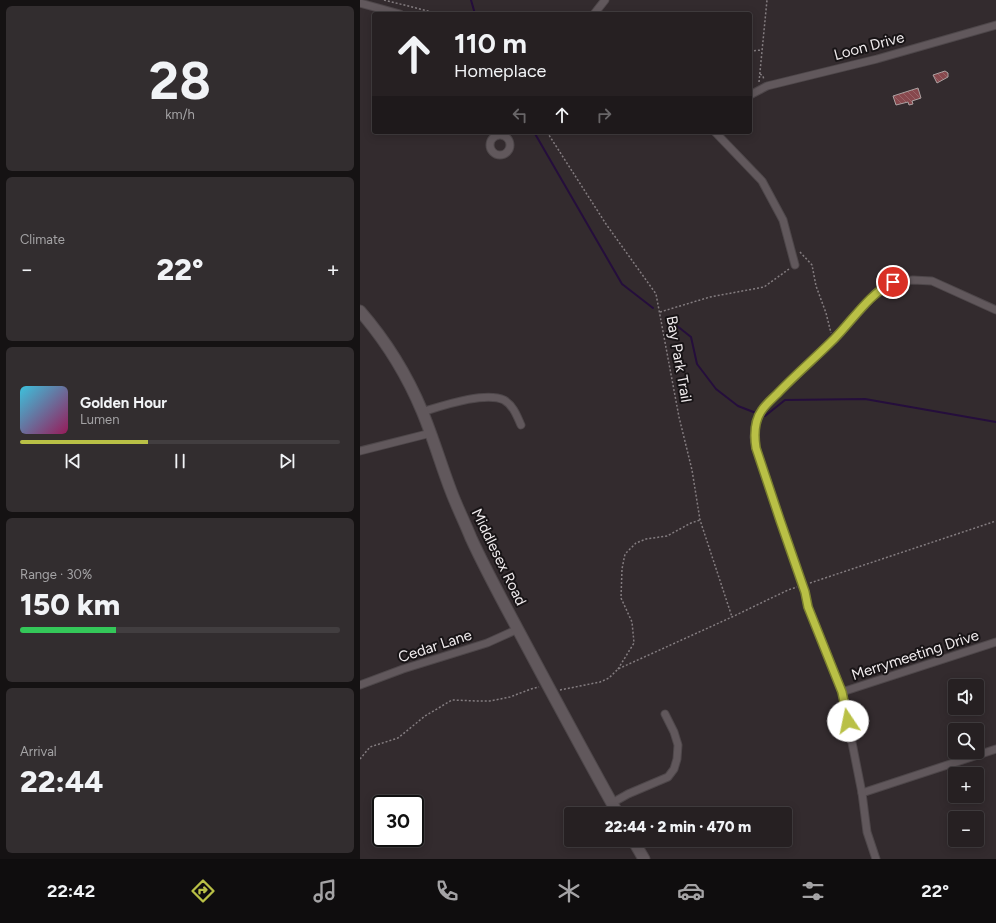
<!DOCTYPE html>
<meta charset="utf-8">
<style>
body{margin:0;font-family:Figtree,sans-serif;background:#322d2f;color:#f1f3f6;height:100vh;display:flex;flex-direction:column;font-size:15px;white-space:nowrap}
*{box-sizing:border-box;margin:0}
p{font-size:13px;color:#a4a3a5}
.icon{flex:none;width:22px;height:22px;fill:none;stroke:currentColor;stroke-width:2;stroke-linecap:round;stroke-linejoin:round}
.map{position:relative;flex:1;overflow:hidden}
.sheet{display:flex;flex-direction:column;gap:6px;padding:6px;background:#151213;width:360px}
.sheet>*{flex:none}
.guide{position:absolute;left:12px;top:12px;width:380px;height:122px;border-radius:4px;box-shadow:0 2px 10px #0003,0 0 0 1px #423e40;background:#262022;color:#f1f3f6;overflow:hidden}
.controls{position:absolute;left:588px;top:679px;display:grid;gap:8px}
.controls a{display:grid;place-items:center;width:36px;height:36px;border-radius:4px;background:#262022;box-shadow:0 2px 10px #0003,0 0 0 1px #423e40;font-size:20px}
.speed{position:absolute;left:12px;top:795px;display:flex;gap:8px;font-size:20px;font-weight:700;text-align:center}
.speed>*{display:grid;place-content:center;width:52px;height:52px;border-radius:50%;background:#262022;box-shadow:0 2px 10px #0003,0 0 0 1px #423e40;line-height:1}
.speed .limit{border:2px solid #111;border-radius:6px;background:#fff;color:#111}
.pin{position:absolute;display:grid;place-items:center;width:34px;height:34px;color:#fff;margin:-17px;border:2px solid #fff;border-radius:50%;box-shadow:0 1px 4px #0007}
.me{position:absolute;width:44px;margin:-22px;rotate:349deg;stroke-linejoin:round;filter:drop-shadow(0 0 3px #0008)}
.turn{display:flex;align-items:center;gap:14px;height:84px;padding:0 16px;font-size:18px}
.turn .icon{width:52px;height:52px;stroke-width:2.5}
.turn b{display:block;font-size:28px;line-height:34px}
.lanes{display:flex;align-items:center;height:38px;padding:0 16px;background:#0003;justify-content:center;gap:20px;direction:ltr}
.lanes .off{opacity:.35}
.big{font-size:30px;font-weight:800;line-height:1.1}
.sheet .widget{flex:1;display:flex;flex-direction:column;justify-content:center;gap:6px;min-width:0;padding:0 14px;border-radius:6px;background:#322d2f}
.sheet .dial{align-items:center;gap:0}
.dial b{font-size:52px;line-height:1}
.song{display:flex;align-items:center;gap:12px}
.cover{width:48px;height:48px;border-radius:6px;background:linear-gradient(135deg,hsl(190 70% 55%),hsl(330 70% 35%))}
.played{height:4px;border-radius:2px;background:linear-gradient(90deg,#b9c046 40%,#423e40 40%)}
.keys{display:flex;justify-content:space-around;direction:ltr}
.heat{display:flex;justify-content:space-between;align-items:center;font-size:22px;direction:ltr}
.charge{height:6px;border-radius:3px;background:linear-gradient(90deg,#34c759 30%,#423e40 0)}
.trip{position:absolute;left:204px;top:807px;width:228px;height:40px;border-radius:4px;background:#262022;box-shadow:0 2px 10px #0003,0 0 0 1px #423e40;font-weight:800;line-height:40px;text-align:center}
.menu{display:flex;height:64px;justify-content:space-around;align-items:center;background:#0f0d0e;color:#a4a3a5}
.menu .icon{width:28px;height:28px}
.menu .active{color:#b9c046}
.menu b{font-size:18px;color:#f1f3f6}
main{display:flex;flex:1;min-height:0}
.map>svg:first-child{display:block}
</style>
<main>
<section class="sheet">
<div class="widget dial"><b>28</b><p>km/h</p></div>
<div class="widget"><p>Climate</p>
<div class="heat"><a>−</a><b class="big">22°</b><a>+</a></div>
</div>
<div class="widget">
<div class="song"><i class="cover"></i><div><b>Golden Hour</b><p>Lumen</p></div></div>
<div class="played"></div>
<div class="keys"><svg class="icon" aria-label="previous" viewBox="0 0 24 24"><path d="M18 5L8 12l10 7zM5 5v14"/></svg><svg class="icon" aria-label="pause" viewBox="0 0 24 24"><path d="M8 5v14M16 5v14"/></svg><svg class="icon" aria-label="next" viewBox="0 0 24 24"><path d="M6 5l10 7-10 7zM19 5v14"/></svg></div>
</div>
<div class="widget"><p>Range · 30%</p><b class="big">150 km</b><div class="charge"></div></div>
<div class="widget"><p>Arrival</p><b class="big">22:44</b></div>
</section>
<div class="map">
<svg width="636" height="859" viewBox="0 0 636 859">
<defs>
<pattern id="building-back-hatch" width="6" height="6" patternUnits="userSpaceOnUse"><rect width="6" height="6" fill="#87484d"/><path d="M-1 5l2 2M0 0l6 6M5-1l2 2" fill="none" stroke="#986367"/></pattern>
</defs>
<rect width="100%" height="100%" fill="#332b2e"/>
<g fill="none" stroke-linecap="round" stroke-linejoin="round">
<g stroke="#250e3c" stroke-width="2">
<polyline points="111,0 115,14"/>
<polyline points="174,132 262,284 293,308"/>
<polyline points="307,318 331,337 337,364 356,389 378,406 396,413"/>
<polyline points="405,416 425,400 505,399 636,422"/>
</g>
</g>
<g fill="url(#building-back-hatch)" stroke="#aca1a1">
<polygon points="585,71 588,73 588,77 577,83 573,75"/>
<polygon points="558,88 561,98 552,101 553,104 549,105 548,102 536,105 533,96"/>
</g>
<g fill="none" stroke-linecap="round" stroke-linejoin="round">
<defs>
<g id="minor">
<polyline points="0,3 40,14"/>
<polyline points="234,14 245,0"/>
<polyline points="390,95 407,86 517,59 636,25"/>
<polyline points="355,132 402,181 423,220 435,265"/>
<circle cx="140" cy="145" r="10"/>
<path d="M62,412C82,406 125,391 144,400C153,405 157,416 161,425"/>
<polyline points="0,451 71,433"/>
<polyline points="0,685 43,669 127,643 158,629"/>
<polyline points="482,692 636,642"/>
<polyline points="502,793 636,749"/>
<polyline points="252,803 268,794 308,777 314,769 317,759 318,745 314,732 305,714"/>
<polyline points="516,859 507,832 502,793 482,692 448,607 445,592 420,520 396,448 394,437 396,422 402,410 422,389 475,339 515,294 524,287 533,282 553,280 572,281 636,310"/>
</g>
<g id="secondary">
<path d="M0,311C26,341 47,375 62,411C73,437 81,465 91,491C97,507 105,523 111,538C127,573 146,607 164,641C195,699 226,757 258,814"/>
<polyline points="273,840 284,859"/>
</g>
</defs>
<use href="#minor" stroke="#4e474a" stroke-width="9"/>
<use href="#secondary" stroke="#4e474a" stroke-width="13"/>
<g stroke="#847d80" stroke-width="1.5" stroke-dasharray="2 2" stroke-linecap="butt">
<polyline points="24,0 80,14"/>
<polyline points="390,51 402,50"/>
<polyline points="400,74 403,76 404,80"/>
<polyline points="399,82 407,0"/>
<polyline points="187,132 246,224 296,294 319,417 332,470 340,520 372,617"/>
<polyline points="440,252 452,265 456,286 466,313 471,333"/>
<polyline points="300,312 350,297 404,287 429,269"/>
<polyline points="450,583 636,521"/>
<polyline points="258,669 274,643 272,622 261,598 262,569 265,554 276,543 286,539 307,536 331,523 340,520"/>
<polyline points="200,690 240,682 249,678 258,669 372,617 428,590 437,587"/>
<polyline points="0,759 10,747 38,738 65,716 92,700 116,701 130,701 150,697 171,689 179,687"/>
</g>
<use href="#minor" stroke="#61585c" stroke-width="7"/>
<use href="#secondary" stroke="#61585c" stroke-width="11"/>
</g>
<g fill="none" stroke-linecap="round" stroke-linejoin="round">
<defs>
<path id="route" d="M488,721L482,692L448,607L445,592L420,520L396,448C394,435 394,421 402,410C406,404 412,399 417,394C435,375 455,358 474,339C493,320 508,295 533,282"/>
</defs>
<use href="#route" stroke="#787d2e" stroke-width="10"/>
<use href="#route" stroke="#b9c046" stroke-width="7"/>
</g>
<g text-anchor="middle" stroke-width="4" stroke-linejoin="round" paint-order="stroke">
<g font-size="15" fill="#f1ecee" stroke="#181416">
<text transform="translate(509 46) rotate(-15)" y="5">Loon Drive</text>
<text transform="translate(319 359) rotate(80)" y="5">Bay Park Trail</text>
<text transform="translate(139 557) rotate(64)" y="5">Middlesex Road</text>
<text transform="translate(75 646) rotate(-18)" y="5">Cedar Lane</text>
<text transform="translate(555 655) rotate(-18)" y="5">Merrymeeting Drive</text>
</g>
</g>
</svg>
<div class="controls">
<a><svg class="icon" aria-label="sound" viewBox="0 0 24 24"><path d="M4 9h4l5-4v14l-5-4H4zM17 9q2 3 0 6"/></svg></a>
<a><svg class="icon" aria-label="search" viewBox="0 0 24 24"><circle cx="10" cy="10" r="6"/><path d="M15 15l6 6"/></svg></a>
<a>+</a>
<a>−</a>
</div>
<div class="speed"><div class="limit">30</div></div>
<div class="pin" style="left:533px;top:282px;background:#d93025"><svg class="icon" aria-label="arrive" viewBox="0 0 24 24"><path d="M6 21V4h12l-3 4 3 4H6"/></svg></div>
<svg class="me" style="left:488px;top:721px" viewBox="-20 -20 40 40"><circle r="19" fill="#fff"/><path d="M0-13L10 11 0 6-10 11z" fill="#b9c046"/></svg>
<div class="trip">22:44 · 2 min · 470 m</div>
<div class="guide">
<div class="turn"><svg class="icon" aria-label="ahead" viewBox="0 0 24 24"><path d="M12 20V5M6 11l6-6 6 6"/></svg><div><b>110 m</b>Homeplace</div></div>
<div class="lanes"><svg class="icon off" aria-label="left" viewBox="0 0 24 24"><path d="M17 20v-9H6M10 6l-5 5 5 5"/></svg><svg class="icon" aria-label="ahead" viewBox="0 0 24 24"><path d="M12 20V5M6 11l6-6 6 6"/></svg><svg class="icon off" aria-label="right" viewBox="0 0 24 24"><path d="M7 20v-9h11M14 6l5 5-5 5"/></svg></div>
</div>
</div>
</main>
<nav class="menu">
<b>22:42</b>
<svg class="icon active" aria-label="directions" viewBox="0 0 24 24"><path d="M12 3l9 9-9 9-9-9zM9 14v-3h6M13 9l2 2-2 2"/></svg>
<svg class="icon" aria-label="music" viewBox="0 0 24 24"><path d="M9 18V5l10-2v13"/><circle cx="6" cy="18" r="3"/><circle cx="16" cy="16" r="3"/></svg>
<svg class="icon" aria-label="phone" viewBox="0 0 24 24"><path d="M5 4h4l2 5-3 2q2 4 5 5l2-3 5 2v4C11 20 4 13 5 4z"/></svg>
<svg class="icon" aria-label="climate" viewBox="0 0 24 24"><path d="M12 3v18M4 7l16 10M4 17L20 7"/></svg>
<svg class="icon" aria-label="car" viewBox="0 0 24 24"><path d="M5 17H2v-5l4-1 3-4h7l3 4 3 1v5h-3M9 17h6M6 11h13"/><circle cx="7" cy="17" r="2"/><circle cx="17" cy="17" r="2"/></svg>
<svg class="icon" aria-label="filters" viewBox="0 0 24 24"><path d="M4 7h16M4 17h16"/><circle cx="9" cy="7" r="2"/><circle cx="15" cy="17" r="2"/></svg>
<b>22°</b>
</nav>
